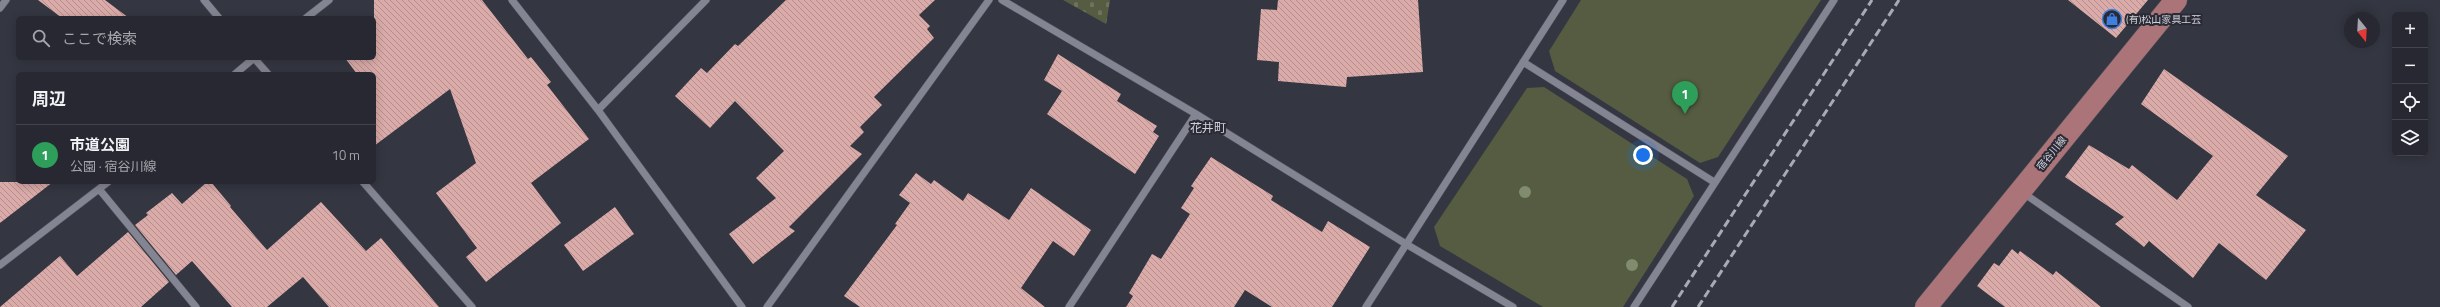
<!DOCTYPE html>
<html lang="ja">
<head>
<meta charset="utf-8">
<style>
	:root { --surface:#272831; --page:#33343d; --text:#f1f3f6; --muted:#a4a6ab; --line:#43444d; --accent:#ea580c }
	body { margin:0; font-family:"Titillium Web","Noto Sans JP",sans-serif; background:var(--page); color:var(--text) }
	.controls { position:absolute; right:12px; top:12px; display:grid; overflow:hidden; border-radius:6px; box-shadow:0 2px 10px #0003 }
	.controls button { width:36px; height:36px; display:grid; place-items:center; padding:0; border:0; border-bottom:1px solid var(--line); background:var(--surface); color:var(--text); font:20px sans-serif }
	.compass { position:absolute; left:2344px; top:12px; width:36px; height:36px; border-radius:50%; background:var(--surface); box-shadow:0 2px 10px #0003; rotate:162deg }
	.you { position:absolute; left:1643px; top:155px; width:14px; height:14px; margin:-10px; border:3px solid #fff; border-radius:50%; background:#1a73e8; box-shadow:0 0 0 6px #1a73e833 }
	.badge { display:grid; place-items:center; width:26px; height:26px; border-radius:50%; background:var(--accent); color:#fff; font-size:13px; font-weight:700 }
	.pin { position:absolute; translate:-50% -33px; filter:drop-shadow(0 1px 2px #0008) }
	.pin::after { content:''; position:absolute; top:21px; width:14px; height:12px; background:inherit; clip-path:polygon(0 0,100% 0,50% 100%) }
	.list { margin:0; padding:0; list-style:none }
	h2 { display:flex; justify-content:space-between; align-items:center; height:52px; margin:0; padding:0 16px; font-size:17px }
	h2 small { font-size:13px; font-weight:400; color:var(--muted) }
	.list li { display:grid; grid-template-columns:26px 1fr auto; gap:12px; align-items:center; box-sizing:border-box; height:60px; padding:0 16px; border-top:1px solid var(--line) }
	.list b { display:block; font-size:15px; white-space:nowrap }
	.list p { margin:0; font-size:13px; white-space:nowrap; color:var(--muted) }
	.list em { font-size:13px; font-style:normal; color:var(--muted) }
	.icon { flex:none; width:22px; height:22px; fill:none; stroke:currentColor; stroke-width:2; stroke-linecap:round; stroke-linejoin:round }
	.map { position:relative; flex:none; width:2440px; height:307px; overflow:hidden }
	.search { position:absolute; background:var(--surface); box-shadow:0 2px 10px #0003; left:16px; top:16px; width:360px; height:44px; display:flex; align-items:center; gap:10px; box-sizing:border-box; padding:0 14px; border-radius:6px; color:var(--muted); font-size:15px }
	.panel { position:absolute; background:var(--surface); box-shadow:0 2px 10px #0003; left:16px; top:72px; width:360px; height:112px; border-radius:6px }
	.map>svg:first-child { display:block }
	.green { fill:#555c41 }
	.cemetery { fill:url(#cemetery-stones) }
	.building { fill:url(#building-back-hatch) }
	.lines { fill:none; stroke-linecap:round; stroke-linejoin:round }
	.minor-casing { stroke:#52535c; stroke-width:8 }
	.major-casing { stroke:#52535c; stroke-width:23 }
	.minor { stroke:#848592; stroke-width:7 }
	.major { stroke:#aa7478; stroke-width:22 }
	.rail { stroke:#a9aab2; stroke-width:3; stroke-dasharray:8 4; stroke-linecap:butt }
	.tree { fill:#818b6d }
	.labels { text-anchor:middle; stroke-width:4; stroke-linejoin:round; paint-order:stroke }
	.poi-label { font-size:10px; fill:#d1d2d9; stroke:#2a2b36; text-anchor:start }
	.street-label { font-size:10px; fill:#d1d2d9; stroke:#2a2b36 }
	.quarter-label { font-size:12px; fill:#d1d2d9; stroke:#2a2b36 }
</style>
</head>
<body>
<div class="map">
<svg width="2440" height="307" viewBox="0 0 2440 307">
	<defs>
		<pattern id="cemetery-stones" width="16" height="16" patternUnits="userSpaceOnUse"><rect width="16" height="16" fill="#555c41"/><path d="M2 7V4a2 2 0 0 1 4 0v3zM10 15v-3a2 2 0 0 1 4 0v3z" fill="#6c725c"/></pattern>
		<pattern id="building-back-hatch" width="6" height="6" patternUnits="userSpaceOnUse"><rect width="6" height="6" fill="#daaba8"/><path d="M-1 5l2 2M0 0l6 6M5-1l2 2" fill="none" stroke="#b3908e"/></pattern>
	</defs>
	<rect width="100%" height="100%" fill="#343641"/>
	<path class="green" d="M1581,0H1821L1718,157L1700,163L1555,71L1549,51Z
		M1544,87L1687,179L1694,196L1623,307H1543L1440,246L1434,227L1527,88Z"/>
	<path class="cemetery" d="M1063,0H1110L1106,25V24Z"/>
	<path class="building" d="M38,0H105L129,18H62Z
		M374,0H482L528,59L531,57L551,82L547,85L589,139L531,183L561,223L486,282L466,257L477,248L436,193L476,163L450,89L374,146V74H357L345,58H374Z
		M786,0H935L919,15L930,26L927,29L934,38L874,97L882,105L860,127L864,132L850,146L862,154L789,227L795,231L753,264L729,234L776,198L756,178L784,151L735,101L710,128L675,96L701,68L707,73L735,44L738,46Z
		M1278,0H1418L1423,72L1347,77L1346,87L1278,81L1279,62L1257,60L1261,9L1277,10Z
		M2068,0H2148L2116,38Z
		M1058,54L1121,94L1117,101L1157,126L1153,132L1159,136L1135,174L1047,114L1062,91L1044,80Z
		M2164,69L2288,156L2256,195L2306,230L2266,280L2219,243L2193,278L2149,241L2144,247L2115,224L2124,217L2065,177L2089,145L2129,169L2132,165L2177,200L2213,156L2141,104Z
		M1211,157L1273,196L1271,200L1322,232L1328,221L1370,247L1332,307H1272L1245,290L1234,307H1126L1133,296L1129,293L1152,254L1161,259L1190,214L1181,208L1194,188L1191,186Z
		M916,173L931,184L934,180L963,201L968,193L1009,220L1031,188L1091,230L1074,256L1053,241L1021,288L1045,307H860L844,296L897,225L895,224L910,203L899,195Z
		M0,182H53L0,223Z
		M207,182H211L231,206L230,207L267,250L321,202L366,251L381,238L439,307H329L303,277L267,307H232L192,261L176,275L135,225L148,215L146,213L172,193L182,204Z
		M615,207L634,234L583,271L564,245Z
		M128,232L169,282L141,307H0L60,256L77,276Z
		M2012,249L2018,254L2020,251L2053,275L2056,271L2101,307H2005L1977,286L1994,263L1999,266Z"/>
	<g class="lines">
		<defs>
			<path id="minor" d="M204,0L219,18
				M512,0L598,110L742,307
				M1002,0L1196,114L1406,244L1513,307
				M0,8L6,0
				M306,18L329,0
				M254,58L268,74
				M1523,62L1714,182
				M235,74L254,58
				M598,110L706,0
				M363,182L472,307
				M99,189L196,307
				M2022,192L2188,307
				M0,265L108,182
				M767,307L989,0
				M1069,307L1196,114
				M1366,307L1563,0
				M1634,307L1834,0"/>
			<path id="major" d="M1926,307L2176,0"/>
		</defs>
		<use href="#minor" class="minor-casing"/>
		<use href="#major" class="major-casing"/>
		<use href="#minor" class="minor"/>
		<use href="#major" class="major"/>
		<path class="rail" d="M1672,307L1872,0
			M1698,307L1899,0"/>
	</g>
	<g class="tree">
		<circle cx="1525" cy="192" r="6"/>
		<circle cx="1632" cy="265" r="6"/>
	</g>
	<defs>
		<symbol id="shop-ring" viewBox="-11 -11 22 22"><circle r="9.5" fill="#2a2b36" stroke="#3f7fe0" stroke-width="1.5"/><path d="M-5-2.5h2.3a2.7 3.5 0 0 1 5.4 0H5L5.5 6h-11ZM-1.5-2.5h3a1.5 2.3 0 0 0-3 0Z" fill="#3f7fe0"/></symbol>
	</defs>
	<g fill-rule="evenodd">
		<use href="#shop-ring" x="2101" y="8" width="22" height="22"/>
	</g>
	<g class="labels">
		<g class="poi-label">
			<text x="2126" y="23">(有)松山家具工芸</text>
		</g>
		<g class="street-label">
			<text transform="translate(2051 153) rotate(-51)" y="4">宿谷川線</text>
		</g>
		<g class="quarter-label">
			<text x="1208" y="132">花井町</text>
		</g>
	</g>
</svg>
<div class="controls">
<button>+</button>
<button>−</button>
<button><svg class="icon" aria-label="locate" viewBox="0 0 24 24"><circle cx="12" cy="12" r="6"/><path d="M12 2v4M12 18v4M2 12h4M18 12h4"/></svg></button>
<button><svg class="icon" aria-label="layers" viewBox="0 0 24 24"><path d="M12 4l9 5-9 5-9-5zM3 14l9 5 9-5"/></svg></button>
</div>
<svg class="compass" viewBox="-18 -18 36 36"><path d="M0-13l5 13h-10z" fill="#e53935"/><path d="M0 13l5-13h-10z" fill="#a4a6ab"/></svg>
<div class="you"></div>
<div class="pin badge" style="left:1685px;top:114px;background:#2e9e5b">1</div>
<div class="search"><svg class="icon" aria-label="search" viewBox="0 0 24 24"><circle cx="10" cy="10" r="6"/><path d="M15 15l6 6"/></svg>ここで検索</div>
<section class="panel">
<h2>周辺<small></small></h2>
<ul class="list">
<li><span class="badge" style="background:#2e9e5b">1</span><div><b>市道公園</b><p>公園 · 宿谷川線</p></div><em>10 m</em></li>
</ul>
</section>
</div>
</body>
</html>
